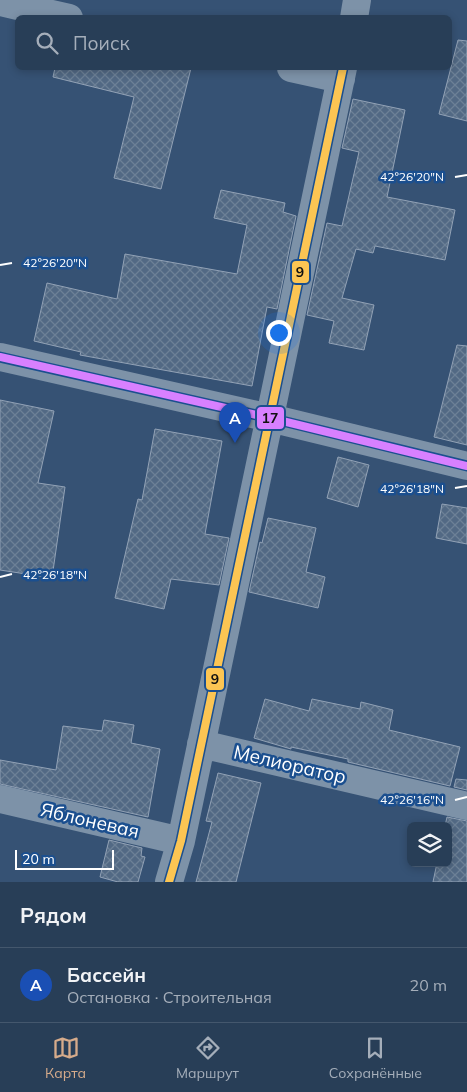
<!DOCTYPE html>
<html lang="ru">
<head>
<meta charset="utf-8">
<style>
	:root { --surface:#283e57; --page:#344961; --text:#f1f3f6; --muted:#a5aeba; --line:#44576d; --accent:#d6ab8b }
	body { margin:0; font-family:Mulish,sans-serif; background:var(--page); color:var(--text) }
	.controls { position:absolute; right:15px; bottom:15px; display:grid; overflow:hidden; border-radius:8px; box-shadow:0 2px 8px #0003 }
	.controls button { width:45px; height:45px; display:grid; place-items:center; padding:0; border:0; border-bottom:1px solid var(--line); background:var(--surface); color:var(--text); font:25px sans-serif }
	.scale { position:absolute; left:15px; bottom:12px; width:99px; box-sizing:border-box; padding-left:5px; border:2px solid #fff; border-top:0; font-size:14px; line-height:18px; white-space:nowrap; color:#fff; -webkit-text-stroke:4px #1b4f8f; paint-order:stroke }
	.you { position:absolute; left:278px; top:332px; width:18px; height:18px; margin:-12px; border:4px solid #fff; border-radius:50%; background:#1a73e8; box-shadow:0 0 0 8px #1a73e833 }
	.badge { display:grid; place-items:center; width:32px; height:32px; border-radius:50%; background:var(--accent); color:#fff; font-size:16px; font-weight:700 }
	.pin { position:absolute; translate:-50% -41px; filter:drop-shadow(0 1px 2px #0008) }
	.pin::after { content:''; position:absolute; top:26px; width:18px; height:15px; background:inherit; clip-path:polygon(0 0,100% 0,50% 100%) }
	.list { margin:0; padding:0; list-style:none }
	h2 { display:flex; justify-content:space-between; align-items:center; height:65px; margin:0; padding:0 20px; font-size:21px }
	h2 small { font-size:16px; font-weight:400; color:var(--muted) }
	.list li { display:grid; grid-template-columns:32px 1fr auto; gap:15px; align-items:center; box-sizing:border-box; height:75px; padding:0 20px; border-top:1px solid var(--line) }
	.list b { display:block; font-size:19px; white-space:nowrap }
	.list p { margin:0; font-size:16px; white-space:nowrap; color:var(--muted) }
	.list em { font-size:16px; font-style:normal; color:var(--muted) }
	.icon { flex:none; width:28px; height:28px; fill:none; stroke:currentColor; stroke-width:2; stroke-linecap:round; stroke-linejoin:round }
	.map { position:relative; flex:none; width:467px; height:882px; overflow:hidden }
	.search { position:absolute; background:var(--surface); box-shadow:0 2px 8px #0003; left:15px; right:15px; top:15px; height:55px; display:flex; align-items:center; gap:12px; box-sizing:border-box; padding:0 18px; border-radius:8px; color:var(--muted); font-size:19px }
	.sheet { height:140px; background:var(--surface) }
	nav { display:flex; justify-content:space-around; align-items:center; box-sizing:border-box; height:70px; border-top:1px solid var(--line); background:var(--surface); font-size:14px; color:var(--muted) }
	nav a { display:grid; justify-items:center; gap:2px }
	nav .on { color:var(--accent) }
	.map>svg:first-child { display:block }
	.building { fill:url(#building-cross-hatch); stroke:#92a2b6 }
	.lines { fill:none; stroke-linecap:round; stroke-linejoin:round }
	.street { stroke:#7d92a8; stroke-width:28 }
	.bus-1-casing { stroke:#1b4f8f; stroke-width:11 }
	.bus-2-casing { stroke:#1b4f8f; stroke-width:11 }
	.bus-1 { stroke:#d880ff; stroke-width:8 }
	.bus-2 { stroke:#fcc553; stroke-width:8 }
	.ticks { fill:none; stroke:#fff; stroke-width:2 }
	.labels { text-anchor:middle; stroke-width:5; stroke-linejoin:round; paint-order:stroke }
	.street-label { font-size:19px; fill:#fff; stroke:#1b4f8f }
	.ticks-label { font-size:12px; text-anchor:middle; fill:#fff; stroke:#1b4f8f; stroke-width:5; stroke-linejoin:round; paint-order:stroke }
	.line-badge { stroke:#1b4f8f; stroke-width:2 }
	.pale-badge-label { font-size:14px; text-anchor:middle; font-weight:bold; fill:#111 }
</style>
</head>
<body>
<div class="map">
<svg width="467" height="882" viewBox="0 0 467 882">
	<defs>
		<pattern id="building-cross-hatch" width="8" height="8" patternUnits="userSpaceOnUse" patternTransform="scale(1.25)"><rect width="8" height="8" fill="#526984"/><path d="M0 0l8 8M0 8l8-8" fill="none" stroke="#6c8096"/></pattern>
	</defs>
	<rect width="100%" height="100%" fill="#365274"/>
	<path class="building" d="M458,40L467,41V121L439,114Z
		M55,68H191L161,189L114,178L134,97L53,77Z
		M353,99L405,110L387,197L455,210L445,260L375,246L373,253L356,249L342,298L374,305L364,350L329,343L334,321L307,315L327,223L342,226L359,152L342,148Z
		M221,190L285,203L283,212L296,216L277,309L267,307L252,386L80,355L81,352L34,341L47,283L117,299L125,254L237,274L247,225L214,218Z
		M457,345L467,346V445L434,437Z
		M0,400L54,411L38,483L65,487L52,578L0,570Z
		M155,429L222,441L205,534L229,538L219,585L171,579L164,609L115,598L138,499L142,500Z
		M338,457L369,465L358,507L327,498Z
		M442,504L467,508V544L436,538Z
		M268,518L316,528L306,572L325,577L318,608L249,592L260,542L262,543Z
		M265,699L309,711L312,699L360,709L361,702L393,710L389,730L460,747L450,786L348,762V759L291,747V749L254,738Z
		M104,720L134,725L131,743L160,749L148,817L0,784V760L56,770L63,726L102,731Z
		M218,773L261,783L236,882H196L212,822L206,821Z
		M456,779L467,780V790L454,787Z
		M447,817L467,821V882H433L437,863H448V826H445Z
		M109,840L142,848L141,856L145,857L138,882H118L100,877Z"/>
	<g class="lines">
		<path class="street" d="M0,2L69,18
			M354,18L357,0
			M291,68L341,79
			M0,357L270,418L467,466
			M201,744L467,806
			M0,799L181,841
			M169,882L181,841L343,68"/>
		<defs>
			<path id="bus-1" d="M0,357L270,418L467,466"/>
			<path id="bus-2" d="M169,882L181,841L343,68"/>
		</defs>
		<use href="#bus-1" class="bus-1-casing"/>
		<use href="#bus-2" class="bus-2-casing"/>
		<use href="#bus-1" class="bus-1"/>
		<use href="#bus-2" class="bus-2"/>
	</g>
	<path class="ticks" d="M455,177L467,175M0,265L12,263M455,488L467,486M0,577L12,574M455,800L467,797"/>
	<g class="labels">
		<g class="street-label">
			<text transform="translate(290 764) rotate(13)" y="7">Мелиоратор</text>
			<text transform="translate(90 820) rotate(13)" y="7">Яблоневая</text>
		</g>
	</g>
	<g class="ticks-label">
		<text x="412" y="181">42°26'20"N</text>
		<text x="55" y="267">42°26'20"N</text>
		<text x="412" y="493">42°26'18"N</text>
		<text x="55" y="579">42°26'18"N</text>
		<text x="412" y="804">42°26'16"N</text>
	</g>
	<g class="line-badge">
		<rect x="291" y="260" width="19" height="24" rx="5" fill="#fcc553"/>
		<rect x="256" y="406" width="29" height="24" rx="5" fill="#d880ff"/>
		<rect x="205" y="667" width="20" height="24" rx="5" fill="#fcc553"/>
	</g>
	<g class="pale-badge-label">
		<text x="300" y="277">9</text>
		<text x="270" y="423">17</text>
		<text x="215" y="684">9</text>
	</g>
</svg>
<div class="controls">
<button><svg class="icon" aria-label="layers" viewBox="0 0 24 24"><path d="M12 4l9 5-9 5-9-5zM3 14l9 5 9-5"/></svg></button>
</div>
<div class="scale">20 m</div>
<div class="you"></div>
<div class="pin badge" style="left:235px;top:443px;background:#1a4fb4">A</div>
<div class="search"><svg class="icon" aria-label="search" viewBox="0 0 24 24"><circle cx="10" cy="10" r="6"/><path d="M15 15l6 6"/></svg>Поиск</div>
</div>
<section class="sheet">
<h2>Рядом<small></small></h2>
<ul class="list">
<li><span class="badge" style="background:#1a4fb4">A</span><div><b>Бассейн</b><p>Остановка · Строительная</p></div><em>20 m</em></li>
</ul>
</section>
<nav>
<a class="on"><svg class="icon" aria-label="map" viewBox="0 0 24 24"><path d="M3 6l6-2 6 2 6-2v14l-6 2-6-2-6 2zM9 4v14M15 6v14"/></svg>Карта</a>
<a><svg class="icon" aria-label="directions" viewBox="0 0 24 24"><path d="M12 3l9 9-9 9-9-9zM9 14v-3h6M13 9l2 2-2 2"/></svg>Маршрут</a>
<a><svg class="icon" aria-label="saved" viewBox="0 0 24 24"><path d="M7 4h10v16l-5-4-5 4z"/></svg>Сохранённые</a>
</nav>
</body>
</html>
